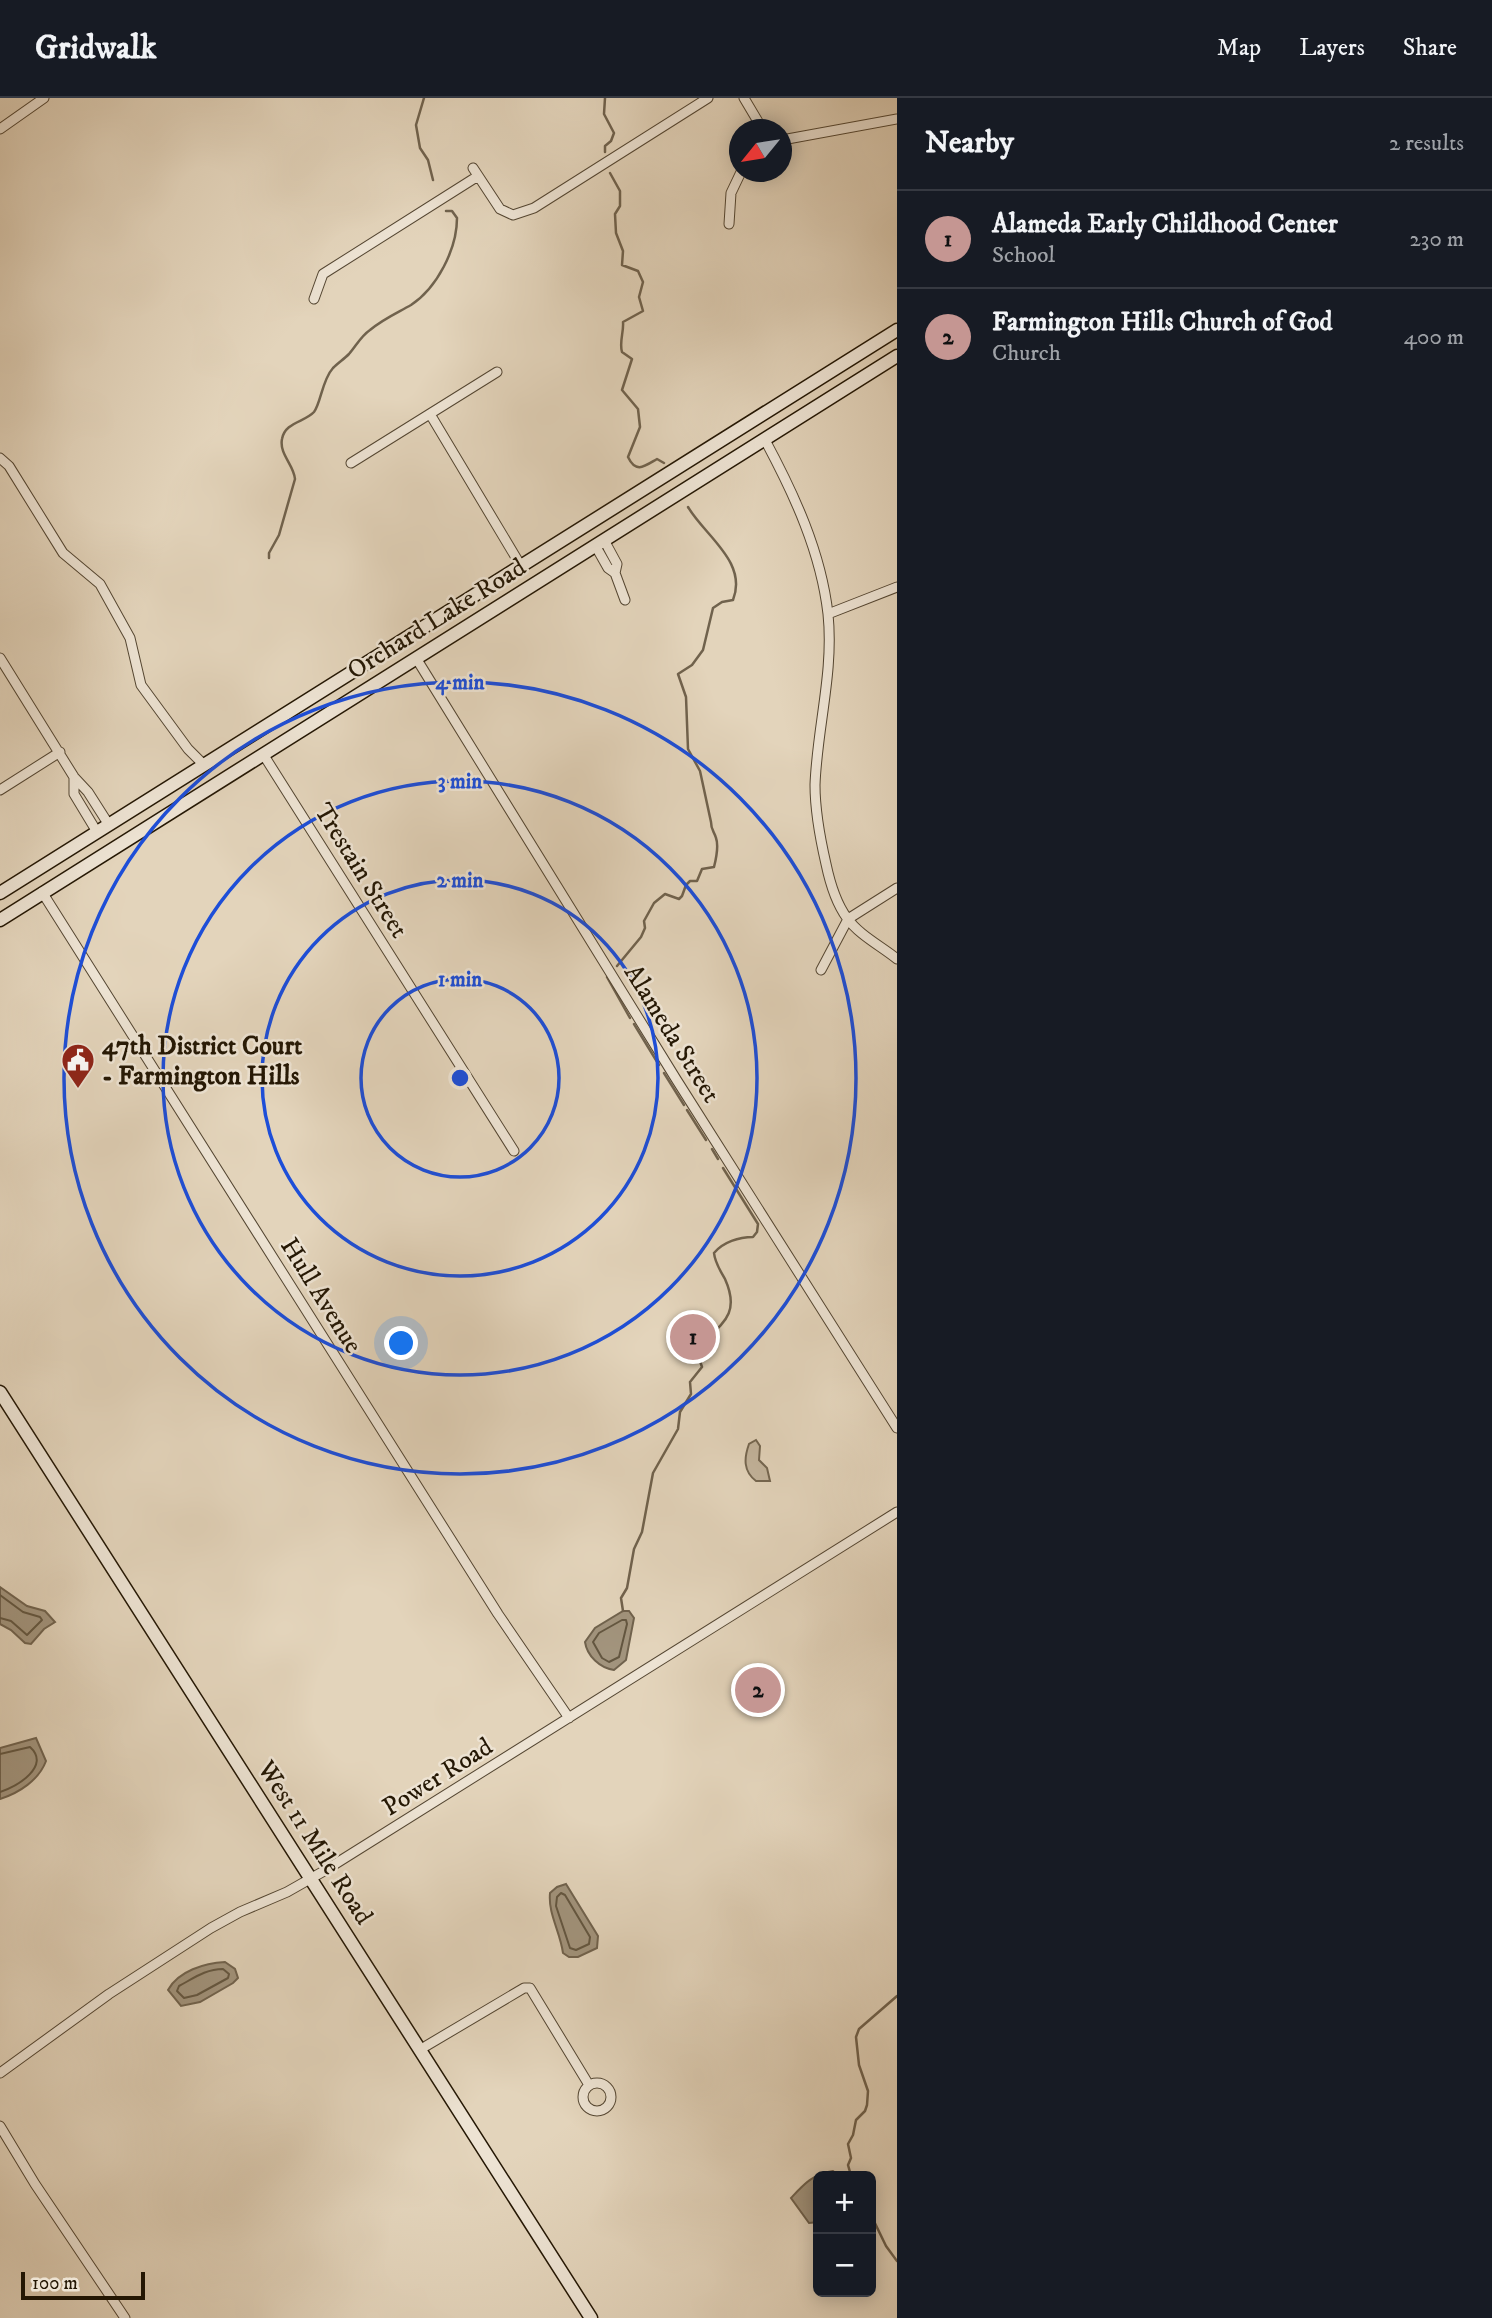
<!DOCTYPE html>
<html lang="en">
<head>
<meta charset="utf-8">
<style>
	:root { --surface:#171b24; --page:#242831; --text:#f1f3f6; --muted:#9ea1a6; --line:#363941; --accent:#c59692 }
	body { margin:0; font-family:"IM FELL DW Pica",serif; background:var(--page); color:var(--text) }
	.controls { position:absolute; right:21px; bottom:21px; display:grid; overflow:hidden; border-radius:10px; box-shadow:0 4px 18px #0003 }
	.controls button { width:63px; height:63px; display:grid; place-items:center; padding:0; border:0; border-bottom:2px solid var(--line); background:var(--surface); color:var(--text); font:35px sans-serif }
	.compass { position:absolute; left:729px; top:21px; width:63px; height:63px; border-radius:50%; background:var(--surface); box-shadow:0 4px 18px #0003; rotate:240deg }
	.scale { position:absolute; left:21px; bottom:18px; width:124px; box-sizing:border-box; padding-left:7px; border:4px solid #241704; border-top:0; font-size:19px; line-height:24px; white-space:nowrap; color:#241704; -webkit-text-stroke:5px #ede3d3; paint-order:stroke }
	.you { position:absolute; left:402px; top:1246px; width:24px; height:24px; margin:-18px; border:5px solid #fff; border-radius:50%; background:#1a73e8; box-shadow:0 0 0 10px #1a73e833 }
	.badge { display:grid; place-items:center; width:46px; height:46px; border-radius:50%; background:var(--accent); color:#111; font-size:23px; font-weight:700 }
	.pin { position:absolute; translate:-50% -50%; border:4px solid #fff; box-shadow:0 2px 7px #0006 }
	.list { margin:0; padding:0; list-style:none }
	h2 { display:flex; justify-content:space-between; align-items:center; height:91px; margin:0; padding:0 28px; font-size:30px }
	h2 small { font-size:23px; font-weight:400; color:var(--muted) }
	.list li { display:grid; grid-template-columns:46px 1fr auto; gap:21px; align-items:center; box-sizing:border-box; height:98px; padding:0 28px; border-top:2px solid var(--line) }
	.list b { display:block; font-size:26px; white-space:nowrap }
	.list p { margin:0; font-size:23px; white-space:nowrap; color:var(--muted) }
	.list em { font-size:23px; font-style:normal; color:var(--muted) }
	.map { position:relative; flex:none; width:897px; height:2220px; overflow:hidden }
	header { display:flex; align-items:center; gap:42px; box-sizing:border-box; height:98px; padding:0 35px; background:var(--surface); border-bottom:2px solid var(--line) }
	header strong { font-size:33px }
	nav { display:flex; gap:38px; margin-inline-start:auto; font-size:24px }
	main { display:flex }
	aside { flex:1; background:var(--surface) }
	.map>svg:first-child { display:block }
	.green { fill:#c3b49c; stroke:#746650; stroke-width:2 }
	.water { fill:#a2947d; stroke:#70624d; stroke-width:2 }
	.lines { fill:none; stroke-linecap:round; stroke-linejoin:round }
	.shore { stroke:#635640; stroke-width:2 }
	.stream { stroke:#70624d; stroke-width:2.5 }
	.street-casing { stroke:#544632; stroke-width:11 }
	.secondary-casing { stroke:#241704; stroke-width:15 }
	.street { stroke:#ede3d3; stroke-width:9 }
	.secondary { stroke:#ede3d3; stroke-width:12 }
	.ring { fill:none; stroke:#1d4ed8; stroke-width:3.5 }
	.labels { text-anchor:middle; stroke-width:5; stroke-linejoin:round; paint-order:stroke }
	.street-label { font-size:26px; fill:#241704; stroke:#ede3d3 }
	.poi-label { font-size:26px; font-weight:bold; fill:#241704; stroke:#ede3d3; text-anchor:start }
	.centre { fill:#1d4ed8; stroke:#ede3d3; stroke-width:3.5 }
	.ring-label { font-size:21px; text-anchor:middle; font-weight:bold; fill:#1d4ed8; stroke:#ede3d3; stroke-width:5; stroke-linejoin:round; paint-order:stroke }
</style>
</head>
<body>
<header>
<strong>Gridwalk</strong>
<nav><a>Map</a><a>Layers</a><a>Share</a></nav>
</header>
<main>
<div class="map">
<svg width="897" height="2220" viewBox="0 0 897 2220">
	<rect width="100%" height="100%" fill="#e3d4bb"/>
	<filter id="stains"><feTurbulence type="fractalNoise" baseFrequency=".00286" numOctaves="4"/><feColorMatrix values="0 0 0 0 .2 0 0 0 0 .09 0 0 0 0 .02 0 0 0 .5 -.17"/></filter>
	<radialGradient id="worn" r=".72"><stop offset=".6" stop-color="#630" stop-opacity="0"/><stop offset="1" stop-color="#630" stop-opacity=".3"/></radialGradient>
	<path class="green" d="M756,1342L760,1348L759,1362L767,1370L770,1383H756C743,1373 744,1360 749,1346Z"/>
	<path class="water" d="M0,1489L27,1508L45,1513L55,1524L44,1531L31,1546L25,1545L11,1532L0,1526Z
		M623,1513H629L634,1520L626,1562L614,1572C600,1570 587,1558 585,1544L595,1530Z
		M36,1640L46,1663C39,1682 19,1695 0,1701V1650Z
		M566,1786L598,1838L597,1850L578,1859H569L563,1855C560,1833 548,1816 550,1795L557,1789Z
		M225,1864L235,1871L238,1880L233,1885L200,1904L181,1908L168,1892C178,1873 205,1865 225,1864Z
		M833,2073L839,2078H818V2124L809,2125L791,2100C804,2086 813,2076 833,2073Z"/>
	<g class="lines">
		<path class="shore" d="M0,1497L23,1514L40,1519L42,1522L27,1537L11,1523L0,1520
			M622,1522H626L627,1526L619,1559L609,1564L602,1560L593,1544L599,1535Z
			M0,1656L30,1649C51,1668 18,1688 0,1694
			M561,1795L565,1797L590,1839L589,1846L576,1852L570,1850L556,1808L557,1799Z
			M223,1871L229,1876L228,1880L197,1897L184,1900L177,1893L179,1888C194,1880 206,1871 223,1871Z"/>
		<path class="stream" d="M424,0L416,27L420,50L428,62L433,82
			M605,54V48L611,43L614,35L604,16L605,0
			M610,75L620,93V108L615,116L616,135L623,153L622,167L638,173L643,184L639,199L643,213L623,224C624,234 619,244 622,254L632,261L622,292L638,311L640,329L628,359C636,376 645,368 657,361L664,365
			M269,460V455L279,437L295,381C294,367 279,356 282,341C285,324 305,324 314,314C321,305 322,282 333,270C338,265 344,261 349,256C356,248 361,238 370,232C383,221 397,215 411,207C437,190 457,151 457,120L452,113H446
			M617,868L641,839L645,830L644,823L654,805L665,796L679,801L682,798L686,787L690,783H697L702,771L714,769C716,761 719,748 716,740C714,733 711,732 711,724L700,673L688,651L686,599L678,576L692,567L703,552L713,510L722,504L733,502C748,464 705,438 688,409
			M607,879L630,920
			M634,926L659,967
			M664,975L684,1007
			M687,1012L706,1042
			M712,1051L718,1061
			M623,1513L621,1500L627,1490L634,1451L642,1434L653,1375L678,1331L680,1314L691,1296L690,1284L702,1269L696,1251C719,1227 742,1219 725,1181C720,1172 715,1165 714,1155C723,1144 739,1139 753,1139L757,1134L758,1126L723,1070
			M847,2078L850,2074L848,2067L851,2060L848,2046L853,2037L856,2022L865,2013L867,2007L868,1993L859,1967L856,1939L859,1931L897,1898
			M871,2117L886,2148L897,2163"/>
		<defs>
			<path id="street" d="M744,0L763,32
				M0,31L44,0
				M782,42L897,21
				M473,70L500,111L513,117L534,110L708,0
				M729,126L731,95L741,74
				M314,201L323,176L478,78
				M430,316L521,468
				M765,342C794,396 821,454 828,516C834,574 817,630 815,687C815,714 820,740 826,766C830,785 836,805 847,820C859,837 881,848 897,861
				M0,360L9,368L63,455L100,486L130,540L141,587L188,651L204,667
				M351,365L497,274
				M604,442L617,466L615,475L625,502
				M595,447L608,470L615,475
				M828,516L897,489
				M0,560L74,679L88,694L109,727
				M416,560L676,981L897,1330
				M263,656L514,1053
				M74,679V696L97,734
				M0,692L60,654
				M42,794L498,1516L569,1620
				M821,872L848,821L897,790
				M421,1951L524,1890H530L589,1987
				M0,1975L109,1896L211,1830L240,1814L287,1794L324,1773L897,1414
				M583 1999a14 14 0 1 1 28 0a14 14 0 1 1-28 0Z
				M0,2028L35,2086L125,2220"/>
			<path id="secondary" d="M0,795L897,232
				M0,822L897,258
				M0,1294L591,2220"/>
		</defs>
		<use href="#street" class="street-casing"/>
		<use href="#secondary" class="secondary-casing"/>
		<use href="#street" class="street"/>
		<use href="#secondary" class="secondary"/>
	</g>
	<g class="ring">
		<circle cx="460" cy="980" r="99"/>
		<circle cx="460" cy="980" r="198"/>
		<circle cx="460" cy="980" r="297"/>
		<circle cx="460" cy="980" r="396"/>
	</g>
	<defs>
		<symbol id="civic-pin" viewBox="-11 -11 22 30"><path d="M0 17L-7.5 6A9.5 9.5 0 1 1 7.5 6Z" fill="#8f2418" stroke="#ede3d3"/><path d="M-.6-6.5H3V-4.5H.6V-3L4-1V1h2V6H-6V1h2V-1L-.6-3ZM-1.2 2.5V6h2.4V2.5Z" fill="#fff"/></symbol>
	</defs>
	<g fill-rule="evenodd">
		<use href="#civic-pin" x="59" y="943" width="38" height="52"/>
	</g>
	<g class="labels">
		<g class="street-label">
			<text transform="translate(436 520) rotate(-32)" y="9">Orchard Lake Road</text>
			<text transform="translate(362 772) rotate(58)" y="9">Trestain Street</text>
			<text transform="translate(673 935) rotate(58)" y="9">Alameda Street</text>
			<text transform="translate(322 1197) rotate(58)" y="9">Hull Avenue</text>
			<text transform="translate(437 1678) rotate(-32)" y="9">Power Road</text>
			<text transform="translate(316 1744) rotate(57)" y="9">West 11 Mile Road</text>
		</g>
		<g class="poi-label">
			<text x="102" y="956">47th District Court<tspan x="102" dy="30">- Farmington Hills</tspan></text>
		</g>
	</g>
	<circle cx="460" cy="980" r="10" class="centre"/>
	<g class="ring-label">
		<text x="460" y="591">4 min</text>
		<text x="460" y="690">3 min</text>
		<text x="460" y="789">2 min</text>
		<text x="460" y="888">1 min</text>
	</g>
	<rect width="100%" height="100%" filter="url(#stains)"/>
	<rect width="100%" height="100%" fill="url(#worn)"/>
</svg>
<div class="controls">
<button>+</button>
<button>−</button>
</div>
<svg class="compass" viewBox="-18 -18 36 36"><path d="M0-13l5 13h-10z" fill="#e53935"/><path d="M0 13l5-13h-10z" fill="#9ea1a6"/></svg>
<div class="scale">100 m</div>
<div class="you"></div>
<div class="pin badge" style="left:693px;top:1239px">1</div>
<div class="pin badge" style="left:758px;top:1592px">2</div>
</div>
<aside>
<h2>Nearby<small>2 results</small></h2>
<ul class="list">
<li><span class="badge">1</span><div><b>Alameda Early Childhood Center</b><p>School</p></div><em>230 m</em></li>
<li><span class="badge">2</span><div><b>Farmington Hills Church of God</b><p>Church</p></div><em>400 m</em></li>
</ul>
</aside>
</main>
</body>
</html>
